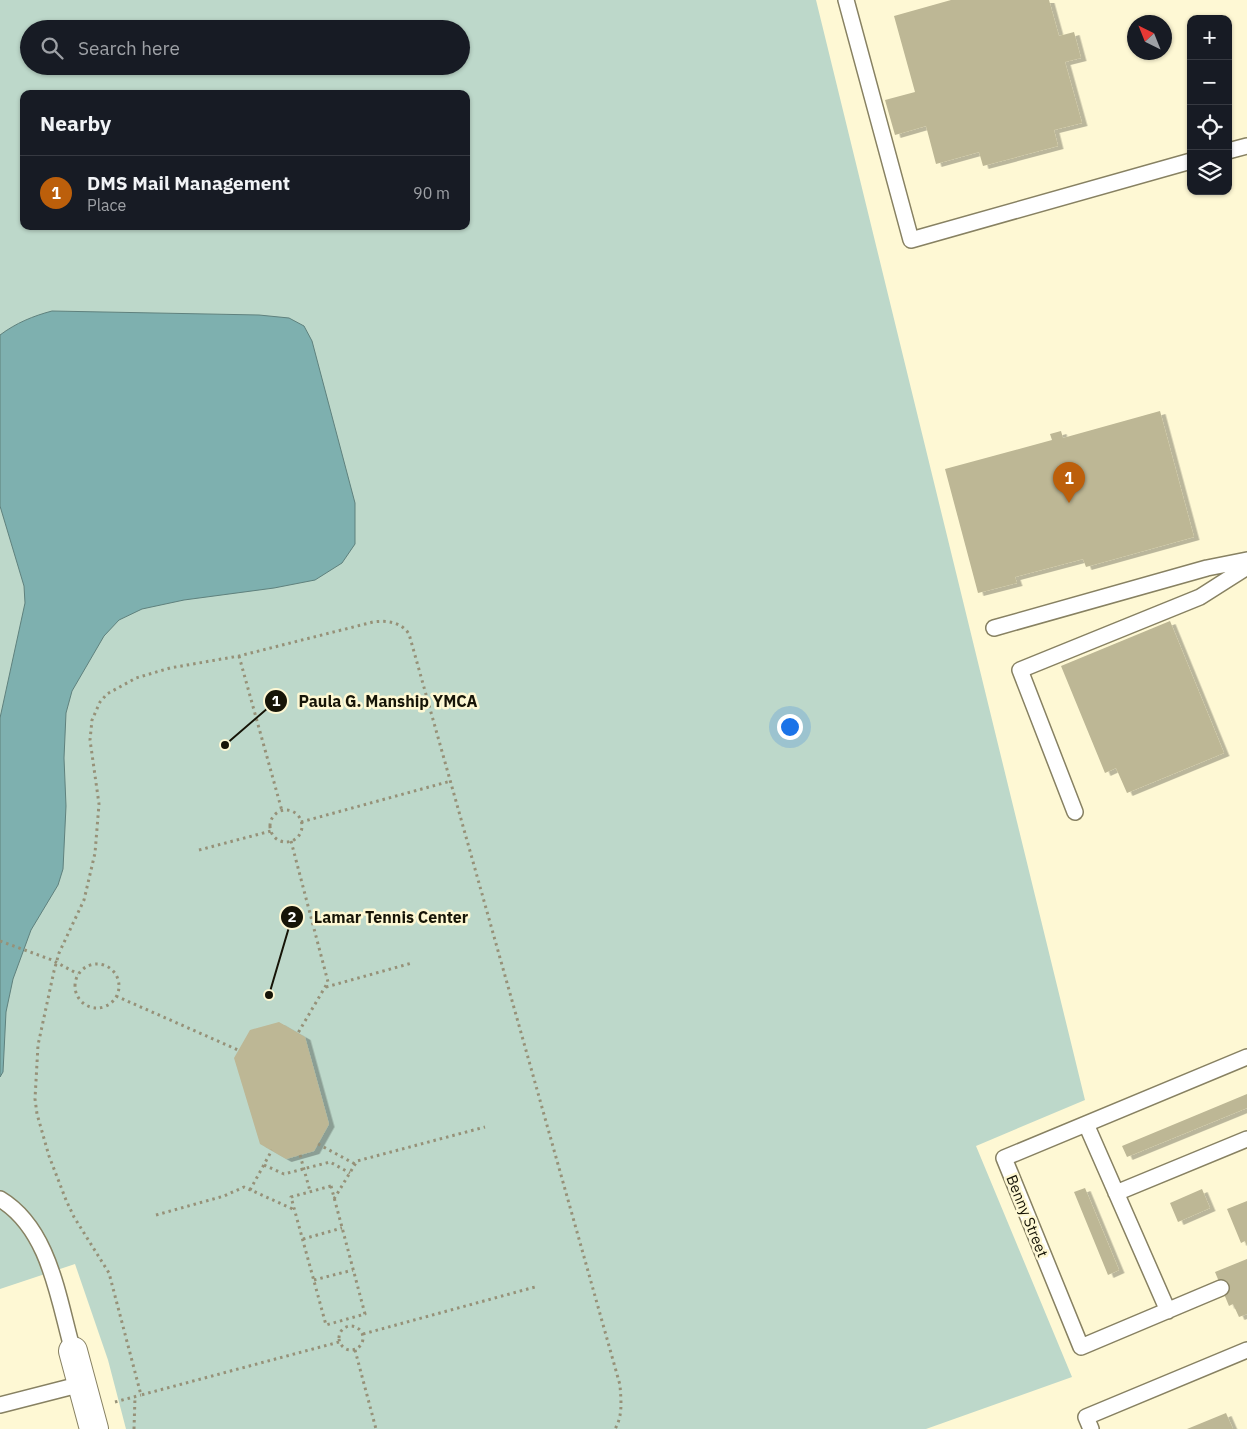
<!DOCTYPE html>
<html lang="en">
<head>
<meta charset="utf-8">
<style>
	:root { --surface:#171b24; --page:#242831; --text:#f1f3f6; --muted:#9ea1a6; --line:#363941; --accent:#bc5f0b }
	body { margin:0; font-family:"IBM Plex Sans",sans-serif; background:var(--page); color:var(--text) }
	.controls { position:absolute; right:15px; top:15px; display:grid; overflow:hidden; border-radius:10px; box-shadow:0 1px 4px #0004 }
	.controls button { width:45px; height:45px; display:grid; place-items:center; padding:0; border:0; border-bottom:1px solid var(--line); background:var(--surface); color:var(--text); font:25px sans-serif }
	.compass { position:absolute; left:1127px; top:15px; width:45px; height:45px; border-radius:50%; background:var(--surface); box-shadow:0 1px 4px #0004; rotate:317deg }
	.you { position:absolute; left:789px; top:726px; width:18px; height:18px; margin:-12px; border:4px solid #fff; border-radius:50%; background:#1a73e8; box-shadow:0 0 0 8px #1a73e833 }
	.badge { display:grid; place-items:center; width:32px; height:32px; border-radius:50%; background:var(--accent); color:#fff; font-size:16px; font-weight:700 }
	.pin { position:absolute; translate:-50% -41px; filter:drop-shadow(0 1px 2px #0008) }
	.pin::after { content:''; position:absolute; top:26px; width:18px; height:15px; background:inherit; clip-path:polygon(0 0,100% 0,50% 100%) }
	.list { margin:0; padding:0; list-style:none }
	h2 { display:flex; justify-content:space-between; align-items:center; height:65px; margin:0; padding:0 20px; font-size:21px }
	h2 small { font-size:16px; font-weight:400; color:var(--muted) }
	.list li { display:grid; grid-template-columns:32px 1fr auto; gap:15px; align-items:center; box-sizing:border-box; height:75px; padding:0 20px; border-top:1px solid var(--line) }
	.list b { display:block; font-size:19px; white-space:nowrap }
	.list p { margin:0; font-size:16px; white-space:nowrap; color:var(--muted) }
	.list em { font-size:16px; font-style:normal; color:var(--muted) }
	.icon { flex:none; width:28px; height:28px; fill:none; stroke:currentColor; stroke-width:2; stroke-linecap:round; stroke-linejoin:round }
	.map { position:relative; flex:none; width:1247px; height:1429px; overflow:hidden }
	.search { position:absolute; background:var(--surface); box-shadow:0 1px 4px #0004; left:20px; top:20px; width:450px; height:55px; display:flex; align-items:center; gap:12px; box-sizing:border-box; padding:0 18px; border-radius:28px; color:var(--muted); font-size:19px }
	.panel { position:absolute; background:var(--surface); box-shadow:0 1px 4px #0004; left:20px; top:90px; width:450px; height:140px; border-radius:10px }
	.map>svg:first-child { display:block }
	.green { fill:#bdd8ca; fill-rule:evenodd }
	.water { fill:#7eb0af; stroke:#5f817d }
	.building { fill:#bdb795; filter:url(#shadow) }
	.lines { fill:none; stroke-linecap:round; stroke-linejoin:round }
	.service-casing { stroke:#878162; stroke-width:18 }
	.minor-casing { stroke:#878162; stroke-width:30 }
	.path { stroke:#969178; stroke-width:3; stroke-dasharray:2.5 4; stroke-linecap:butt }
	.service { stroke:#fff; stroke-width:15 }
	.minor { stroke:#fff; stroke-width:28 }
	.labels { text-anchor:middle; stroke-width:5; stroke-linejoin:round; paint-order:stroke }
	.street-label { font-size:15px; fill:#161407; stroke:#fef8d4 }
	.leader { fill:none; stroke:#161407; stroke-width:2 }
	.callout-dot { fill:#161407; stroke:#fef8d4; stroke-width:2 }
	.mark-label { font-size:15px; text-anchor:middle; font-weight:bold; fill:#fff }
	.callout-label { font-size:16px; text-anchor:middle; font-weight:bold; fill:#161407; stroke:#fef8d4; stroke-width:5; stroke-linejoin:round; paint-order:stroke }
</style>
</head>
<body>
<div class="map">
<svg width="1247" height="1429" viewBox="0 0 1247 1429">
	<defs>
		<filter id="shadow"><feDropShadow dx="5.5" dy="3" stdDeviation="0" flood-color="#0004"/></filter>
	</defs>
	<rect width="100%" height="100%" fill="#fef8d4"/>
	<path class="green" d="M0,0H816L1085,1100L976,1146L1072,1377L926,1429H126L108,1360L75,1264L0,1289ZM29,29H461V66H29ZM24,94H466V226H24Z"/>
	<path class="water" d="M52,311L259,315L289,318L304,326L312,341L355,503V544L342,563L315,580L274,588L184,600L142,609L119,620L104,636L72,691L66,713L64,758L66,806L63,869L58,885L31,930L13,979L6,1012L3,1072L0,1077V718L25,603L24,586L0,506V335C16,323 33,316 52,311Z"/>
	<path class="building" d="M951,0H1049L1059,36L1074,32L1081,58L1065,62L1082,123L1054,130L1058,146L983,166L979,152L936,164L926,126L895,135L885,100L915,92L894,16Z
		M1160,411L1194,537L1086,567L1083,559L1015,577L1017,583L978,593L945,469L1052,440L1050,434L1061,431L1063,438Z
		M1170,621L1224,753L1127,793L1116,768L1105,773L1061,666Z
		M279,1022L305,1037L329,1124L314,1151L286,1159L260,1144L234,1058L250,1030Z
		M1247,1094V1108L1127,1157L1122,1146Z
		M1085,1188L1119,1270L1108,1275L1074,1192Z
		M1202,1189L1210,1208L1178,1222L1170,1203Z
		M1247,1201V1246L1245,1241L1241,1243L1227,1209Z
		M1247,1259V1314L1239,1317L1233,1304L1229,1306L1215,1272Z
		M1226,1413L1233,1429H1187Z"/>
	<g class="lines">
		<defs>
			<path id="service" d="M846,0L911,240L1191,161
				M1228,151L1247,146
				M994,628L1207,568L1247,560
				M1075,812L1020,670L1200,597L1247,567
				M1086,1124L1168,1311
				M1116,1193L1247,1139
				M0,1199C50,1229 58,1299 73,1351
				M1221,1288L1081,1347L1004,1158L1247,1057
				M0,1405L82,1384
				M1091,1429L1086,1417L1247,1350"/>
			<path id="minor" d="M73,1351L94,1429"/>
		</defs>
		<use href="#service" class="service-casing"/>
		<use href="#minor" class="minor-casing"/>
		<path class="path" d="M239,656L282,811
			M270 826a16 16 0 1 1 32 0a16 16 0 1 1-32 0Z
			M301,822L451,781
			M291,841L328,982L298,1033
			M199,850L271,831
			M0,941L52,960L78,974
			M75 986a22 22 0 1 1 44 0a22 22 0 1 1-44 0Z
			M326,987L412,963
			M116,996L238,1050
			M318,1144L355,1164
			M300,1155L310,1191
			M264,1165L284,1174L330,1162L350,1173
			M331,1186L365,1314L326,1325L291,1197Z
			M250,1190L272,1150
			M334,1199L357,1161L485,1127
			M156,1215L224,1196L244,1187L295,1210
			M303,1239L342,1228
			M314,1280L353,1270
			M339 1338a12 12 0 1 1 24 0a12 12 0 1 1-24 0Z
			M363,1334L535,1287
			M339,1342L141,1395L109,1273L74,1217L66,1200L49,1156L37,1114L35,1099L38,1045L54,971L59,953L84,900L95,853L99,804L90,740L92,720L100,702L107,694L136,678L170,668L239,656L373,622C387,620 401,622 409,634L620,1385C621,1401 623,1415 615,1429
			M355,1350L376,1429
			M115,1402L141,1395
			M134,1429L135,1397"/>
		<use href="#service" class="service"/>
		<use href="#minor" class="minor"/>
	</g>
	<g class="labels">
		<g class="street-label">
			<text transform="translate(1027 1216) rotate(68)" y="5">Benny Street</text>
		</g>
	</g>
	<path class="leader" d="M225 745L276 701M269 995L292 917"/>
	<g class="callout-dot">
		<circle cx="225" cy="745" r="5"/>
		<circle cx="269" cy="995" r="5"/>
		<circle cx="276" cy="701" r="12"/>
		<circle cx="292" cy="917" r="12"/>
	</g>
	<g class="mark-label">
		<text x="276" y="706">1</text>
		<text x="292" y="922">2</text>
	</g>
	<g class="callout-label">
		<text x="388" y="707">Paula G. Manship YMCA</text>
		<text x="391" y="923">Lamar Tennis Center</text>
	</g>
</svg>
<div class="controls">
<button>+</button>
<button>−</button>
<button><svg class="icon" aria-label="locate" viewBox="0 0 24 24"><circle cx="12" cy="12" r="6"/><path d="M12 2v4M12 18v4M2 12h4M18 12h4"/></svg></button>
<button><svg class="icon" aria-label="layers" viewBox="0 0 24 24"><path d="M12 4l9 5-9 5-9-5zM3 14l9 5 9-5"/></svg></button>
</div>
<svg class="compass" viewBox="-18 -18 36 36"><path d="M0-13l5 13h-10z" fill="#e53935"/><path d="M0 13l5-13h-10z" fill="#9ea1a6"/></svg>
<div class="you"></div>
<div class="pin badge" style="left:1069px;top:503px">1</div>
<div class="search"><svg class="icon" aria-label="search" viewBox="0 0 24 24"><circle cx="10" cy="10" r="6"/><path d="M15 15l6 6"/></svg>Search here</div>
<section class="panel">
<h2>Nearby<small></small></h2>
<ul class="list">
<li><span class="badge">1</span><div><b>DMS Mail Management</b><p>Place</p></div><em>90 m</em></li>
</ul>
</section>
</div>
</body>
</html>
